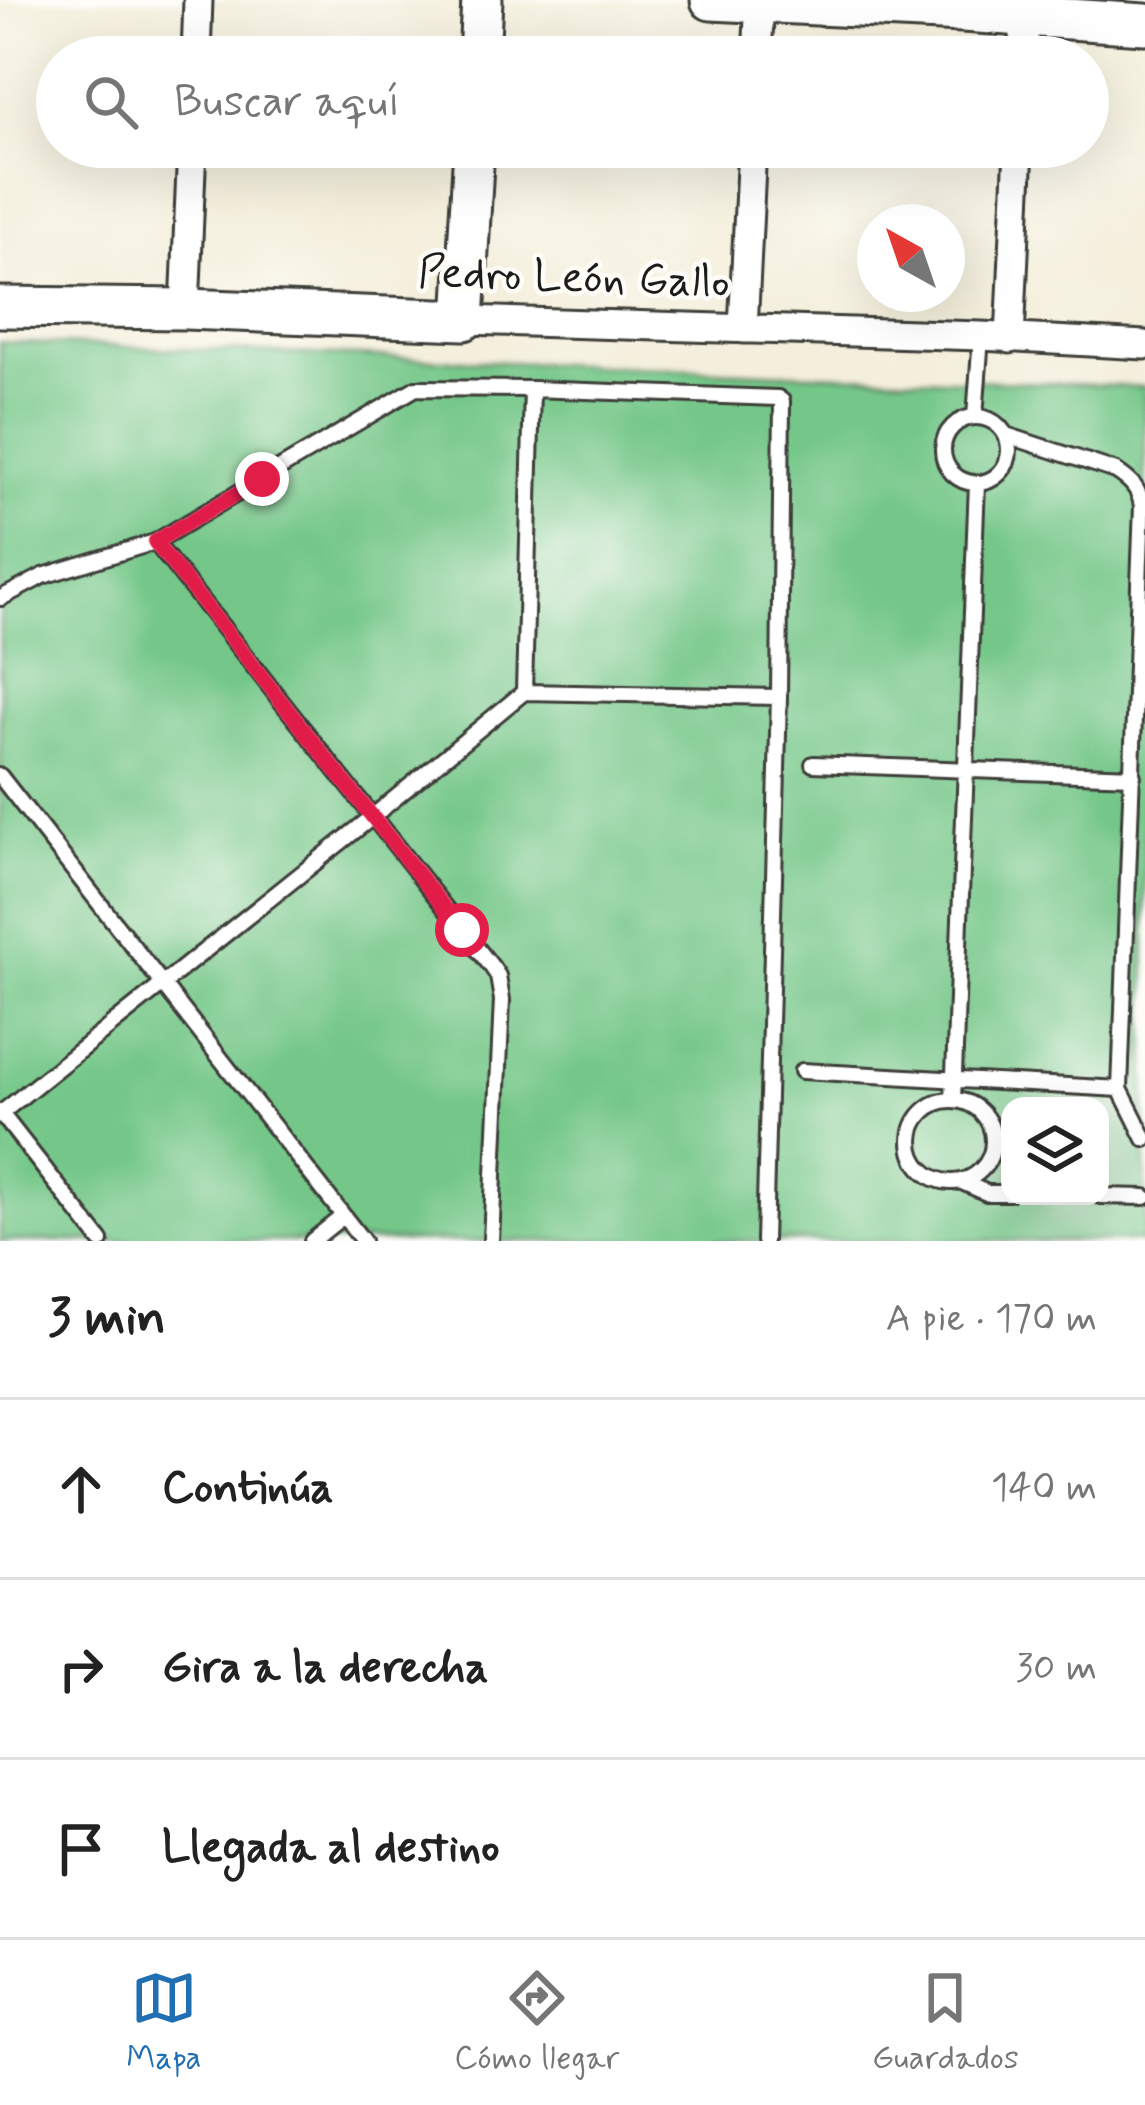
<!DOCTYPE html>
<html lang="es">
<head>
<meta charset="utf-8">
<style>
	:root { --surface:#fff; --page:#f2f2f2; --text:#222; --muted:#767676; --line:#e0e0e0; --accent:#1f6fb2 }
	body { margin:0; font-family:Mynerve,sans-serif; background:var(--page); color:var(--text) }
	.controls { position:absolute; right:36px; bottom:36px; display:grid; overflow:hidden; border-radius:24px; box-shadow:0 12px 48px #0002 }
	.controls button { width:108px; height:108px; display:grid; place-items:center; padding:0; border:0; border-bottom:3px solid var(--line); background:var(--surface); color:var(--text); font:60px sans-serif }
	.compass { position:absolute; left:857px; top:204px; width:108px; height:108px; border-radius:50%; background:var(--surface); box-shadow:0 12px 48px #0002; rotate:320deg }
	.stop { position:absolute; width:36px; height:36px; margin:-27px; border:9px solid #e11d48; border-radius:50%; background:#fff }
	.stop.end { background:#e11d48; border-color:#fff; box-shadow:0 3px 12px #0008 }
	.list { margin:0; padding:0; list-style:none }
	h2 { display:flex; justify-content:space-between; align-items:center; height:156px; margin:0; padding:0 48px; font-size:51px }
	h2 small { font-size:39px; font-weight:400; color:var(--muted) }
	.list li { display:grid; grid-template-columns:78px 1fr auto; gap:36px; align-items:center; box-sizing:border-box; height:180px; padding:0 48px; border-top:3px solid var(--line) }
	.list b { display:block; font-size:45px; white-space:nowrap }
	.list em { font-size:39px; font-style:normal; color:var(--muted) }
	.icon { flex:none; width:66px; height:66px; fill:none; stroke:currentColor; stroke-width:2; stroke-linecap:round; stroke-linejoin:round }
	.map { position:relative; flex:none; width:1145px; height:1241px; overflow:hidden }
	.search { position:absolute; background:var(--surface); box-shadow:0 12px 48px #0002; left:36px; right:36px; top:36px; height:132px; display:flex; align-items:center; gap:30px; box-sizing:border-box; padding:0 42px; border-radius:66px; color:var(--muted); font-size:45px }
	.sheet { height:696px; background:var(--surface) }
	nav { display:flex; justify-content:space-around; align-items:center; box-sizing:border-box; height:168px; border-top:3px solid var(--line); background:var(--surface); font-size:33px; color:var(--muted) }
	nav a { display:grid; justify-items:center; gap:6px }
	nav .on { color:var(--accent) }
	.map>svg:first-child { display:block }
	.green { fill:#75c789; stroke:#487252; stroke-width:3; fill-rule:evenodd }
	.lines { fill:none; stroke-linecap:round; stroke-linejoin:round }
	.lane-casing { stroke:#3c3c39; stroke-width:20 }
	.street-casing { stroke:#3c3c39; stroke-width:33 }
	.secondary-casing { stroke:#3c3c39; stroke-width:45 }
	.lane { stroke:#fff; stroke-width:14 }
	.street { stroke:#fff; stroke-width:27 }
	.secondary { stroke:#fff; stroke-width:39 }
	.route { stroke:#e11d48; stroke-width:15 }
	.labels { text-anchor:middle; stroke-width:9; stroke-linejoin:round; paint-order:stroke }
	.street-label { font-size:45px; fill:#1c1c1c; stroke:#fdfcf7 }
</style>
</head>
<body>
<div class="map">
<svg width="1145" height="1241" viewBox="0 0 1145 1241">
	<rect width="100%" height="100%" fill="#fdfcf7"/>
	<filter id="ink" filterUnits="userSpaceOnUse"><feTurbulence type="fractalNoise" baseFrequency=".00833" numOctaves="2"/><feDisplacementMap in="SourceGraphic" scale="24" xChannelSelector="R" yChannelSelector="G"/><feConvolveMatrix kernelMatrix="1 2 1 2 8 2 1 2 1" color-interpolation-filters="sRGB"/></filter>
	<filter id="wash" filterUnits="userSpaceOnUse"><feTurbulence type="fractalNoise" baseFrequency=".004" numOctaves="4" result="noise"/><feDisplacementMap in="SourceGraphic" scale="48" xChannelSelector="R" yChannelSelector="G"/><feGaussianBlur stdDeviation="2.7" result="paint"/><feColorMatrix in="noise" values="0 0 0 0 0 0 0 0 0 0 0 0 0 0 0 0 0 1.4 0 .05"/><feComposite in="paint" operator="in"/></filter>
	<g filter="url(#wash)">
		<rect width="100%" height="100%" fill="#f4efdc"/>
		<path class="green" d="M0,342L1145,387V1241H0ZM1010,1106H1100V1196H1010Z"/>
	</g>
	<g filter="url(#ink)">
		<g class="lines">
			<defs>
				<path id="lane" d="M975,417L981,336
					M943 450a33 33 0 1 1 66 0a33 33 0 1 1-66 0Z
					M1006,435L1116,471C1131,481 1139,488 1142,506L1120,1089
					M155,542L416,388L532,389L778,398L782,401L779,697L764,1241
					M1,598L43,576L155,542L492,967L498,976L502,1000L491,1241
					M524,692L532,389
					M813,764L1133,776
					M0,776L363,1241
					M802,1071L1120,1089L1145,1139
					M953,1100L977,483
					M911 1141a41 41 0 1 1 82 0a41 41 0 1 1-82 0Z
					M0,1112L101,1241
					M0,1114L371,818L524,692L779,697
					M960,1181L987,1193H1010
					M1100,1196L1145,1197
					M312,1241L343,1216"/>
				<path id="street" d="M196,57L198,0
					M757,57L760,0
					M1023,57L1026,0
					M185,309L192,147
					M464,320L981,336L1145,345
					M743,329L752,147
					M1010,339L1019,147"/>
				<path id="secondary" d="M711,0L962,12L1145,24
					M479,57L482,0
					M0,307L185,309L464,320L474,147"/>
			</defs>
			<use href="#lane" class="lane-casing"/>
			<use href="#street" class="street-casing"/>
			<use href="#secondary" class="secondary-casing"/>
			<use href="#lane" class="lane"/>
			<use href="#street" class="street"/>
			<use href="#secondary" class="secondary"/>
		</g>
	</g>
	<g class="lines" filter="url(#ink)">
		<path class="route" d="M262,479L155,542L462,930"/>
	</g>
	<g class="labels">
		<g class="street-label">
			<text transform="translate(574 275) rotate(2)" y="16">Pedro León Gallo</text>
		</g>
	</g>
</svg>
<div class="controls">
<button><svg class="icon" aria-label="layers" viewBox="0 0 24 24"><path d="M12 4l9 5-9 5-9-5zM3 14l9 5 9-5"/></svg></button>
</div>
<svg class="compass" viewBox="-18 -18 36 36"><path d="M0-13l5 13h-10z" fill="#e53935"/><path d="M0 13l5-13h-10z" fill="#767676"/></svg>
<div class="stop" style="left:462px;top:930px"></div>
<div class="stop end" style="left:262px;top:479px"></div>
<div class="search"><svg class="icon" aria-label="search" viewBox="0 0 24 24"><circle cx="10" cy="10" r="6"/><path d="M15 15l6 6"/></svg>Buscar aquí</div>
</div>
<section class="sheet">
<h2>3 min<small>A pie · 170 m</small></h2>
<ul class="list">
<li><svg class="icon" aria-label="ahead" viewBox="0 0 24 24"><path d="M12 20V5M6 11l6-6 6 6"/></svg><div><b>Continúa</b></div><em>140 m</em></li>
<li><svg class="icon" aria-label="right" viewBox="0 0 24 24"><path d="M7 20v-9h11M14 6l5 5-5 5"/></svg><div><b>Gira a la derecha</b></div><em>30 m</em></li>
<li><svg class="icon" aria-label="arrive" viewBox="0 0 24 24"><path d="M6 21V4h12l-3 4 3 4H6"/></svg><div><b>Llegada al destino</b></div></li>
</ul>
</section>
<nav>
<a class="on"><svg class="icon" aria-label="map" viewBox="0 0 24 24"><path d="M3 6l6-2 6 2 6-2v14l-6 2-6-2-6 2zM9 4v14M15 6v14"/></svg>Mapa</a>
<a><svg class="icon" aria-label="directions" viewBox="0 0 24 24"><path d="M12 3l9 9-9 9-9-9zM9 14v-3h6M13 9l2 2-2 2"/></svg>Cómo llegar</a>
<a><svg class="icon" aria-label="saved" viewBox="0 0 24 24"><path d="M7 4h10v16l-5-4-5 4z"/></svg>Guardados</a>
</nav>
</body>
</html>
